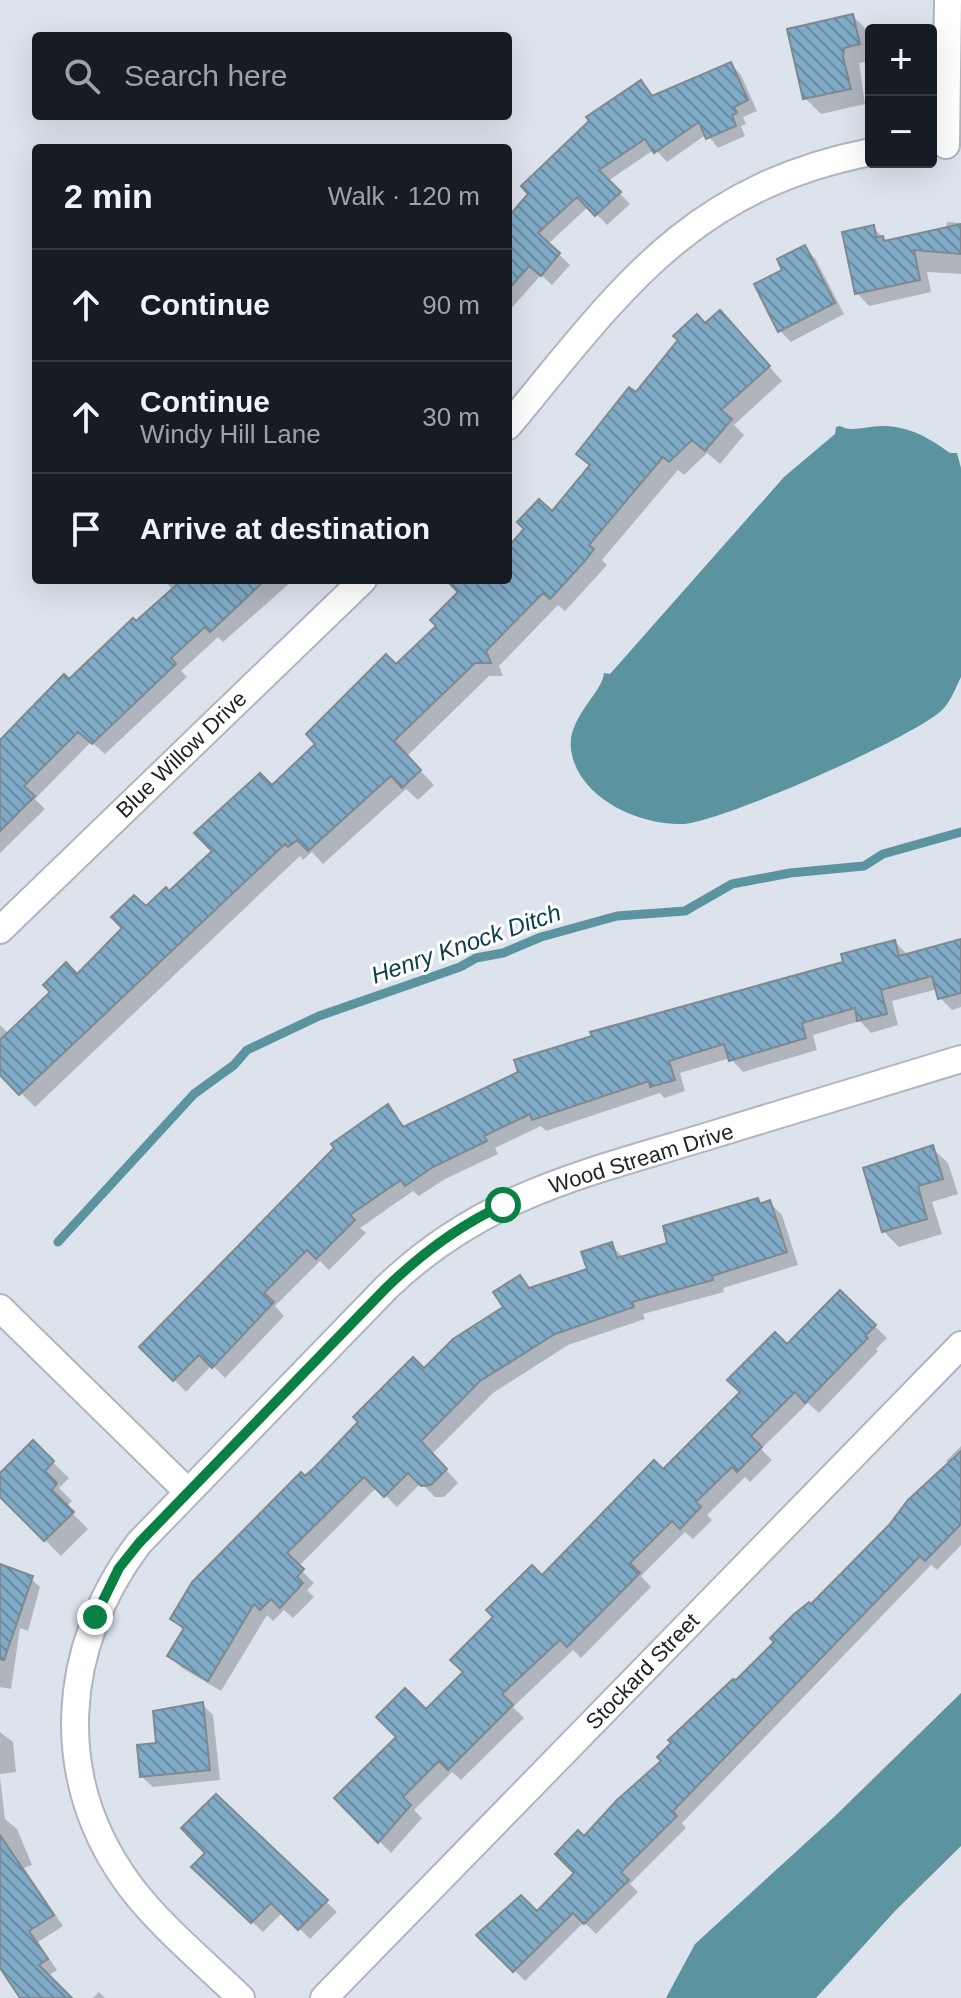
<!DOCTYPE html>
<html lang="en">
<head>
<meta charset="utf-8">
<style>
	:root { --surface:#171b24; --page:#20242c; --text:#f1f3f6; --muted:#9ea1a6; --line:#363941 }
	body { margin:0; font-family:Arial,sans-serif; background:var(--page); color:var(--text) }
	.controls { position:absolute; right:24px; top:24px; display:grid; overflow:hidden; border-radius:8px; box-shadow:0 8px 32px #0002 }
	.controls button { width:72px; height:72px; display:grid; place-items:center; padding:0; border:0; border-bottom:2px solid var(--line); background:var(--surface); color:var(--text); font:40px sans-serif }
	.stop { position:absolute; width:24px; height:24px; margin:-18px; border:6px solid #0b8043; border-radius:50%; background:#fff }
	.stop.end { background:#0b8043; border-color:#fff; box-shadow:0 2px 8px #0008 }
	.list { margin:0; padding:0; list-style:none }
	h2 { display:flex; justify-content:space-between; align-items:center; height:104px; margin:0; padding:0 32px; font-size:34px }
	h2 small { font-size:26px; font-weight:400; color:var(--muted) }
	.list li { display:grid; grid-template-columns:52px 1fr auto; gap:24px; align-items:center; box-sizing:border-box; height:112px; padding:0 32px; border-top:2px solid var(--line) }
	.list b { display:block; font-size:30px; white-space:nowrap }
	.list p { margin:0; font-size:26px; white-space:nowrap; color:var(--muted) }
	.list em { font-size:26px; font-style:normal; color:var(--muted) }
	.icon { flex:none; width:44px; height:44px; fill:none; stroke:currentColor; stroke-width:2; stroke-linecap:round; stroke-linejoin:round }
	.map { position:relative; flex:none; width:961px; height:1998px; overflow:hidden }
	.search { position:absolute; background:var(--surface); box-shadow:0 8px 32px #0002; left:32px; top:32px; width:480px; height:88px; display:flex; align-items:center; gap:20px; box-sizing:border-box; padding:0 28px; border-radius:8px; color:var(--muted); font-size:30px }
	.panel { position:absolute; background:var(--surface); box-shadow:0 8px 32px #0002; left:32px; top:144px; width:480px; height:440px; border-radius:8px }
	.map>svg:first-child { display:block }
	.water { fill:#5b939f }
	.shadow { fill:#0003 }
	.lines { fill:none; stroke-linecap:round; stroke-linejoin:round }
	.stream { stroke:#5b939f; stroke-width:9 }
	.building { fill:url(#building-back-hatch); stroke:#7f898f; stroke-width:2 }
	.street-casing { stroke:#b0b5bf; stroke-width:30 }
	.street { stroke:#fff; stroke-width:26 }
	.route { stroke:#0b8043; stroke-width:10 }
	.labels { text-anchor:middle; stroke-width:6; stroke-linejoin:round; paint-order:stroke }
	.street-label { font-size:22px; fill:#202326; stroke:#fff }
	.water-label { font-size:24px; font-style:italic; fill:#093f49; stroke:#fff }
</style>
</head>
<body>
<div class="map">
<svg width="961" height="1998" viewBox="0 0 961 1998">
	<defs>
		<pattern id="building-back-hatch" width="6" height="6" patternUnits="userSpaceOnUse" patternTransform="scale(2)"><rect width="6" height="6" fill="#80abc7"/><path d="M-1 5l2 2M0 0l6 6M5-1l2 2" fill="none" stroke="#688ba1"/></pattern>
	</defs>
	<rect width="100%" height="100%" fill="#dde3ed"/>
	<path class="water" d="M840,426C851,433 870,425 884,426C911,427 929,438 950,453H957L961,468V677C956,687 951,701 943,709C918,736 719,823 682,824C637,825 577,797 571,749C567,718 603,692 604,673L610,674L784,477L835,434L836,427Z
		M961,1693V1846L895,1911L816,1998H666L695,1944L833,1818Z"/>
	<path class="shadow" d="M853,16L869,32L871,42V61L859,63L865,104L821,114L805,98Z
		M731,64L741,75L757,111L743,117L746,124L741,126L745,136L718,148L707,134L667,162L655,149L608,181L630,204L607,225L589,206L548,244L570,265L552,285L541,275L508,312V220L641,82L655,97Z
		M947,222L961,223V274L927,272L931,292L869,306L857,293L873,227L887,242L946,229Z
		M804,248L815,258L844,314L791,342L780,331L757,285L785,271Z
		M705,325L733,326L782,381L734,425L744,435L720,464L707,453L684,475L678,470L602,560L607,565L565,611L558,605L499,666L503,676H489L407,756L434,785L418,800L406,789L323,864L312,852L303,860L300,856L35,1107L0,1072V1025L9,1034L77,976L145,909L169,894L215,851L272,788L439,626L466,580H508V550L552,514L592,466L636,395Z
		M173,580L291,582L223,642L218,637L181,671L187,677L105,754L91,742L35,799L45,809L0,853V743L174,590L168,585Z
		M961,941V1007L952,1010L940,998L938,989L892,1001L898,1025L871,1033L860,1021L813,1035L817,1050L743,1072L730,1058L680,1073L685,1091L664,1098L660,1093L546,1131L541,1126L495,1148L498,1154L445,1179L419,1196L413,1191L360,1228L366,1233L329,1270L320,1261L275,1306L284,1316L225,1378L212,1365L186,1392L142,1347L387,1107L406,1128L845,964L895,942L908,955Z
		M932,1148L948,1163L958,1194L932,1202L942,1234L899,1247L883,1231Z
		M758,1200L763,1205L770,1203L782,1215L798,1265L723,1288L724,1292L643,1314L645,1319L568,1345L493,1393L432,1454L458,1483L444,1497H435L421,1483L397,1507L377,1487L298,1567L314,1583L307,1590L314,1597L293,1618L284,1610L273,1621L267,1615L221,1691L182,1668L169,1656L184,1631L172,1618L305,1478L424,1371L506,1308L520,1278L532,1290L590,1270L611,1245L624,1258L670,1244Z
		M840,1292L887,1338L876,1349L878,1351L819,1413L808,1403L761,1449L772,1460L750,1482L745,1477L707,1515L712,1520L693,1539L685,1532L641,1576L651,1587L581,1658L573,1650L513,1707L524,1718L461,1780L452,1772L414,1810L422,1818L391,1853L337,1798L465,1672L542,1578L663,1472Z
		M33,1443L69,1478L59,1488L72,1501L66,1507L88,1529L61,1556L0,1495V1476Z
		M961,1446V1545L937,1570L931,1565L682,1823L686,1828L630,1884L638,1892L596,1934L584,1922L525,1981L479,1935L537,1914L577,1873L584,1839L664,1761L674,1743L671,1740L811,1607L950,1465L946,1461Z
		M0,1567L29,1577L40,1587L28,1631L20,1628L11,1689L0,1687Z
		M202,1704L213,1715L220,1780L153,1787L142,1777L158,1744Z
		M0,1732L13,1742L16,1772L0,1774Z
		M0,1777L5,1819L17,1829L32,1865L24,1868L63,1926L38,1942L57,1970L48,1976L70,1998H22L0,1964Z
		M216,1797L337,1912L310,1939L283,1912L263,1932L194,1867L208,1853Z
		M99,1992L105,1998H93Z"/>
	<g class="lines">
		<path class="stream" d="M58,1242L194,1094L234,1065L247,1050L319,1016L460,967L476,958L503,953L541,937L617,916L685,911L732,884L790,873L864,866L883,854L961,832"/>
	</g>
	<path class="building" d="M853,14L860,44L844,48L843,57L851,89L803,99L787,29Z
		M731,62L748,100L734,107L737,113L732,115L736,126L706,139L699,122L654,153L645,139L599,170L621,192L595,216L577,197L538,233L560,253L541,276L529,266L508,290V217L528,194L521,186L589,121L586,117L641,80L652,96Z
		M961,224V254L914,250L920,280L855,294L842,232L874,225L876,237L883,236L884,241Z
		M805,245L835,303L778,332L754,284L782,270L777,259Z
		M720,310L770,366L721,410L732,419L705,451L692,440L669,462L663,457L589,545L594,549L585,561L550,599L543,593L486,651L491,663H475L394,741L421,770L402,788L391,776L308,851L297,840L288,847L285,844L19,1095L0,1075V1040L50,992L43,985L66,962L77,974L122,928L111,917L134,895L146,906L166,887L169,891L212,851L194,833L260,773L272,785L315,744L306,734L386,654L396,664L436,626L430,620L458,592L446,580H508V547L524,529L517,522L539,499L552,511L590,465L576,454L629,387L636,392L678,340L673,336L697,314L705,323Z
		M182,580H265L210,632L205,627L171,658L176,664L92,744L78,732L24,786L35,796L0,831V740L64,674L69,679L133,618L136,621Z
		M961,939V993L938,999L932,976L881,990L887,1014L857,1021L855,1008L802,1023L806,1038L729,1061L724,1044L669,1061L675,1080L650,1087L649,1081L532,1120L530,1114L484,1136L487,1141L433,1167L405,1186L401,1180L350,1215L355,1220L316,1259L307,1250L264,1293L274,1302L212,1368L199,1355L173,1381L139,1347L334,1148L331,1144L388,1104L403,1127L518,1072L514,1060L592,1036L590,1032L843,962L841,954L895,940L899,956Z
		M933,1145L943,1179L918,1186L927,1219L882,1232L863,1168Z
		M758,1198L760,1204L770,1200L787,1252L712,1276L713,1280L632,1302L634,1307L555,1334L480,1381L421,1441L447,1469L431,1485L421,1486L408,1473L384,1497L364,1477L287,1553L304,1569L297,1577L303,1583L280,1608L271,1599L260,1610L254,1604L208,1681L167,1656L184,1628L170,1619L192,1582L301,1472L305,1476L315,1467L358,1422L353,1417L413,1357L424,1368L453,1339L503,1307L493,1292L520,1275L529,1288L587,1269L581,1252L612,1242L617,1258L667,1243L663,1226Z
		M840,1290L876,1325L865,1336L868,1338L805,1403L795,1392L751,1436L762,1447L737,1472L732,1467L696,1502L701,1507L680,1529L672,1521L630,1563L640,1573L567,1647L560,1640L502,1694L513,1705L448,1770L439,1761L403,1797L411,1805L378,1843L334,1798L396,1737L376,1717L405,1688L426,1709L463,1672L450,1660L493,1617L486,1610L532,1565L542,1575L654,1460L663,1469L740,1392L727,1380L775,1332L787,1344Z
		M33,1440L54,1461L45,1471L57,1483L52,1490L74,1512L44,1541L0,1497V1473Z
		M961,1451V1524L925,1561L920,1556L673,1811L677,1816L621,1872L629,1880L584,1924L573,1913L513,1972L476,1935L521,1895L537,1911L574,1873L555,1854L578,1830L584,1836L617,1800L661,1761L657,1757L671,1743L668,1740L733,1679L736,1680L774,1642L770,1638L793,1615L809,1602L811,1604L889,1525L908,1500Z
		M0,1564L33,1576L4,1660L0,1659Z
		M203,1702L210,1770L140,1777L137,1745L156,1743L153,1711Z
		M216,1794L328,1900L298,1930L271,1903L251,1923L191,1867L205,1853L181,1828Z
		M0,1835L54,1915L29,1931L48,1959L39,1965L72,1998H20L0,1968Z"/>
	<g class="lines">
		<defs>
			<path id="street" d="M946,145L948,0
				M508,426C619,292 688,188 871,152
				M0,930L363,580
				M0,1308L188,1492
				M241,1998C204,1962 161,1927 130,1886C50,1778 61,1646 139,1543L386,1288C481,1196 583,1174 705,1137C790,1111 876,1085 961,1059
				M324,1998L961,1345"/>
		</defs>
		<use href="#street" class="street-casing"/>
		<use href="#street" class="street"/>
	</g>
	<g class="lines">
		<path class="route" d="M95,1617L119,1568L139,1543L386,1288C421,1254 458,1226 503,1205"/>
	</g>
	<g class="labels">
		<g class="street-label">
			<text transform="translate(181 754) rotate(-44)" y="8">Blue Willow Drive</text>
			<text transform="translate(641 1158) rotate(-17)" y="8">Wood Stream Drive</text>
			<text transform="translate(642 1671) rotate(-46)" y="8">Stockard Street</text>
		</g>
		<g class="water-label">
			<text transform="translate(466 944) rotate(-19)" y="8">Henry Knock Ditch</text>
		</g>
	</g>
</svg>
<div class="controls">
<button>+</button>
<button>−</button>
</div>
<div class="stop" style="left:503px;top:1205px"></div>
<div class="stop end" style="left:95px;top:1617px"></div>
<div class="search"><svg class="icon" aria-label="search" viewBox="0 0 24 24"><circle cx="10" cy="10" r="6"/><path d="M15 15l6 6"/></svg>Search here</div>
<section class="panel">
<h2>2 min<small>Walk · 120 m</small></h2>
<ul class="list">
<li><svg class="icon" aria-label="ahead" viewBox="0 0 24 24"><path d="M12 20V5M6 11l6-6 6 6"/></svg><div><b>Continue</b></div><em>90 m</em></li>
<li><svg class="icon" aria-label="ahead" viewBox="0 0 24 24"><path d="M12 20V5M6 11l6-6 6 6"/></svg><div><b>Continue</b><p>Windy Hill Lane</p></div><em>30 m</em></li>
<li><svg class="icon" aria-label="arrive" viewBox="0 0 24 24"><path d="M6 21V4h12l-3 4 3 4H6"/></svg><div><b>Arrive at destination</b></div></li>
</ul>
</section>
</div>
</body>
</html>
